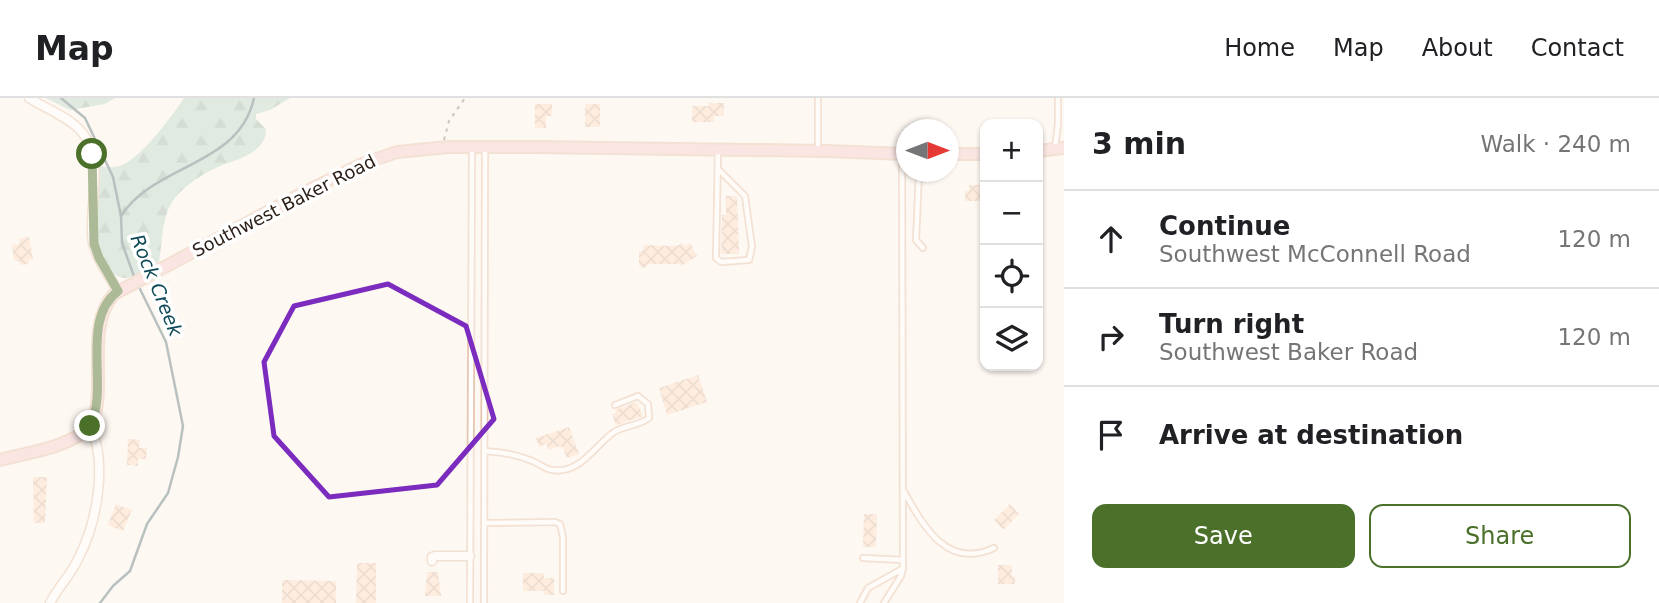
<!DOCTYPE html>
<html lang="en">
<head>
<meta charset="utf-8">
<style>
	:root { --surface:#fff; --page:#f6f6f6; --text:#202124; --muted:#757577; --line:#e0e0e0; --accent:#4a702a }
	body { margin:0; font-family:"DejaVu Sans",sans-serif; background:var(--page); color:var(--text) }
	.controls { position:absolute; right:21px; top:21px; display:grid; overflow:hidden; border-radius:14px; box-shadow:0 2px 5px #0004 }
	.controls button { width:63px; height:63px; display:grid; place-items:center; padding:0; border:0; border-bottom:2px solid var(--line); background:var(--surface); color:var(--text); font:35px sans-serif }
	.compass { position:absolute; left:896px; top:21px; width:63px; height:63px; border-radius:50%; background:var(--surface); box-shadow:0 2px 5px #0004; rotate:90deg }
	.stop { position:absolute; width:21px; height:21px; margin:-16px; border:5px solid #4a702a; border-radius:50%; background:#fff }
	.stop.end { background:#4a702a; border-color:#fff; box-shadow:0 2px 7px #0008 }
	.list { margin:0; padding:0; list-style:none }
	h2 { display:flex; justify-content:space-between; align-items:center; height:91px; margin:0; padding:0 28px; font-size:30px }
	h2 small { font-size:23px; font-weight:400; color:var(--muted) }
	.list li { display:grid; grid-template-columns:46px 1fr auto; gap:21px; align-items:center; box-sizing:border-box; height:98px; padding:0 28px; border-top:2px solid var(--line) }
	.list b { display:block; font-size:26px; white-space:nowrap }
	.list p { margin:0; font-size:23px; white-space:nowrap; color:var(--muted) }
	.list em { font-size:23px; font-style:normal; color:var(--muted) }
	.actions { display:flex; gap:14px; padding:21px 28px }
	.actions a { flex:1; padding:16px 0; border:2px solid var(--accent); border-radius:14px; text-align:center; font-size:24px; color:var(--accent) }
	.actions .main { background:var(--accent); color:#fff }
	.icon { flex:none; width:38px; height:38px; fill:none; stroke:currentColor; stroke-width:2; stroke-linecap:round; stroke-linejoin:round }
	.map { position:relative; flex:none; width:1064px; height:505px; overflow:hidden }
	header { display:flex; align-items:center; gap:42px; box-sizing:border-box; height:98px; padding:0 35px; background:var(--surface); border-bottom:2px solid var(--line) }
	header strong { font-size:33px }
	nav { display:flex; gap:38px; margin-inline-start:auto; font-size:24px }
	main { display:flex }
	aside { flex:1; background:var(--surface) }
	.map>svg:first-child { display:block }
	.forest { fill:url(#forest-firs) }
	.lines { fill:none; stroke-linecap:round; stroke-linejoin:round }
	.stream { stroke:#667f84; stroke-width:2.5 }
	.building { fill:url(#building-cross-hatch) }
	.service-casing { stroke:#e6c5ae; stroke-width:8 }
	.minor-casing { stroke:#e6c5ae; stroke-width:11 }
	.secondary-casing { stroke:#e6c5ae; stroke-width:14 }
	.path { stroke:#908780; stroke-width:2; stroke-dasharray:3.5 5; stroke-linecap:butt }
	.service { stroke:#fff; stroke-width:4.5 }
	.minor { stroke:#fff; stroke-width:8 }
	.secondary { stroke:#f7cfd0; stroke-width:10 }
	.route { stroke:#4a702a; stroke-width:9 }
	.marked { fill:none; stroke:#7b2cbf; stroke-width:5; stroke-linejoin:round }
	.labels { text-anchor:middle; stroke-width:7; stroke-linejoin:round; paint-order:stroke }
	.street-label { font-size:18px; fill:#2a1e16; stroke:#fff }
	.water-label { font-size:19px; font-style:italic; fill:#0d4956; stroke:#fff }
</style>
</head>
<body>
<header>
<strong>Map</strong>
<nav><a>Home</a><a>Map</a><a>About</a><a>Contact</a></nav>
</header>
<main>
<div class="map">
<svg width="1064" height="505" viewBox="0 0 1064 505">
	<defs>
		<pattern id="forest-firs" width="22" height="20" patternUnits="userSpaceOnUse" patternTransform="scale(1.75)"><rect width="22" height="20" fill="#bdd9cb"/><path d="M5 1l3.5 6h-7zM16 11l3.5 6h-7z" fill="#a3baae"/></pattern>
		<pattern id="building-cross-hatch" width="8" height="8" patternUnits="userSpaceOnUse" patternTransform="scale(1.75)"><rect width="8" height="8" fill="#ffdec6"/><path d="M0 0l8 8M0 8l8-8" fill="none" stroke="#dbbea9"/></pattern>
	</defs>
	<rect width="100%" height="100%" fill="#fef8f3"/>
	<path class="forest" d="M45,0H115L105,6L70,12Z
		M184,0H290L270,12L256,16V21L266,31C267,55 235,62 218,69C202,76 180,90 171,106C162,121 162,146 159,164C150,169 135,181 124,180C88,176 95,91 99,68C103,68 109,70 115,69C137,67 172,18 184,0Z"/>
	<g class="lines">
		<path class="stream" d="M61,0L85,20L113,79L121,118L122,145L135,181
			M121,118C155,65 239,69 254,0
			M100,505L113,488L130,473L147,426L168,395L178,359L183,328L166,244L138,187"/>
	</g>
	<path class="building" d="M709,5H724V18H714V24H692V8H709Z
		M535,6H552V18H546V30H535Z
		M585,6H600V29H585Z
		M969,87H982V103H965V93H969Z
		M726,98H737L739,156H721L722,117H726Z
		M29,139L33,161L29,162V166L20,167L19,163H14L12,147L20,146L19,141Z
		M682,145L684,148L690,145L697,158L681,168L680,166H649L644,170L639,168V153H643V147L677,148Z
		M698,277L707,304L667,317L659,290Z
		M637,304L643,318L616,327L612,316L616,315L615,312Z
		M569,329L579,356L567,360L563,350L560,348L549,352L546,346L539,349L536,340Z
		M128,341L140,342L139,350H147L146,361H138V368L127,367Z
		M33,379H47L45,425H34Z
		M116,406L132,412L123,433L108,427Z
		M1010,406L1019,416L1003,432L994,422Z
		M864,416H877L876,449H863Z
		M357,465H376V505H356Z
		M998,467H1012V479H1015V486H998Z
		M427,474H438L441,498H425Z
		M523,475H544V480H554V497H544V493H523Z
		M282,482L336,483V505H282Z"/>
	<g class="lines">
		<defs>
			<path id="service" d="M818,0V52
				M1055,50L1058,26V0
				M718,52L716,160L721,164L749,162L752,149L745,98L719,72
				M919,74L916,142L923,150
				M485,353C502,354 516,356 532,363C539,365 544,371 552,372C581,376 594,348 614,334C625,327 639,328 649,320L648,306L638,298L615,307
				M903,392C923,427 946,472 994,450
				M485,425L555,424L560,426L563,439V493
				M863,460L903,462
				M470,505L472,50
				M484,505L485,50
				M860,505L868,490L902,471
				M884,505L901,478L903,470L902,57"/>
			<path id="minor" d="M29,0C45,10 68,19 80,32C107,61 87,109 93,145C97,162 109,178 118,193
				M432,463V459L435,458H470
				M50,505C58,489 72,476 79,459C97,424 108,364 90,328"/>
			<path id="secondary" d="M1038,53L1064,50
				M948,56H985
				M0,362C26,355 60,351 82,335C116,311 80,233 114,196L307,93L362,66L397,54L448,49H535L827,53L906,56"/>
		</defs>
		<use href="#service" class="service-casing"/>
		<use href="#minor" class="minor-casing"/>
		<use href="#secondary" class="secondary-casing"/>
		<path class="path" d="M444,42L449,23L465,0"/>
		<use href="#service" class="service"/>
		<use href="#minor" class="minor"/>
		<use href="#secondary" class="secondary"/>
	</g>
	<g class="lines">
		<path class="route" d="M90,328C110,290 79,223 118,193L99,160L94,146L92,56"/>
	</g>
	<path d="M0 0H1064V505H0ZM388,186L466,228L494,321L437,387L329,399L274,338L264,264L294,208Z" fill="#fef8f3" fill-opacity=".55" fill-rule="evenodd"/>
	<path class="marked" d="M388,186L466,228L494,321L437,387L329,399L274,338L264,264L294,208Z"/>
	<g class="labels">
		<g class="street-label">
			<text transform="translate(284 108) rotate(-27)" y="6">Southwest Baker Road</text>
		</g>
		<g class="water-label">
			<text transform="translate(157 187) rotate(68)" y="7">Rock Creek</text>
		</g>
	</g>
</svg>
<div class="controls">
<button>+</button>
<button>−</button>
<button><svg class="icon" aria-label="locate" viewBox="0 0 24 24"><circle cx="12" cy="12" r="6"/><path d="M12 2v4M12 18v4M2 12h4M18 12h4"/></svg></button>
<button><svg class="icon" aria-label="layers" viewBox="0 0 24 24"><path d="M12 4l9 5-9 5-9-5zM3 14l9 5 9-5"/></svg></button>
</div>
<svg class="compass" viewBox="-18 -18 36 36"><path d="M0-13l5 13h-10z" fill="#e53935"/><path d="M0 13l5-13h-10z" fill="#757577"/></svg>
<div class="stop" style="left:92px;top:56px"></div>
<div class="stop end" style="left:90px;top:328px"></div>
</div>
<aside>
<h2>3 min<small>Walk · 240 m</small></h2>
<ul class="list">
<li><svg class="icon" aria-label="ahead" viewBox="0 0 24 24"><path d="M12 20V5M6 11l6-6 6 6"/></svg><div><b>Continue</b><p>Southwest McConnell Road</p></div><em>120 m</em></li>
<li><svg class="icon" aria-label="right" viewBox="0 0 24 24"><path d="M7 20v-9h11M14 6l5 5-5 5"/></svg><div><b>Turn right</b><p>Southwest Baker Road</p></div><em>120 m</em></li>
<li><svg class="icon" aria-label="arrive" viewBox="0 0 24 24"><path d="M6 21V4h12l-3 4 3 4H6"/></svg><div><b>Arrive at destination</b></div></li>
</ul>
<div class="actions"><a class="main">Save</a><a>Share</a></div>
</aside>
</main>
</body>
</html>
